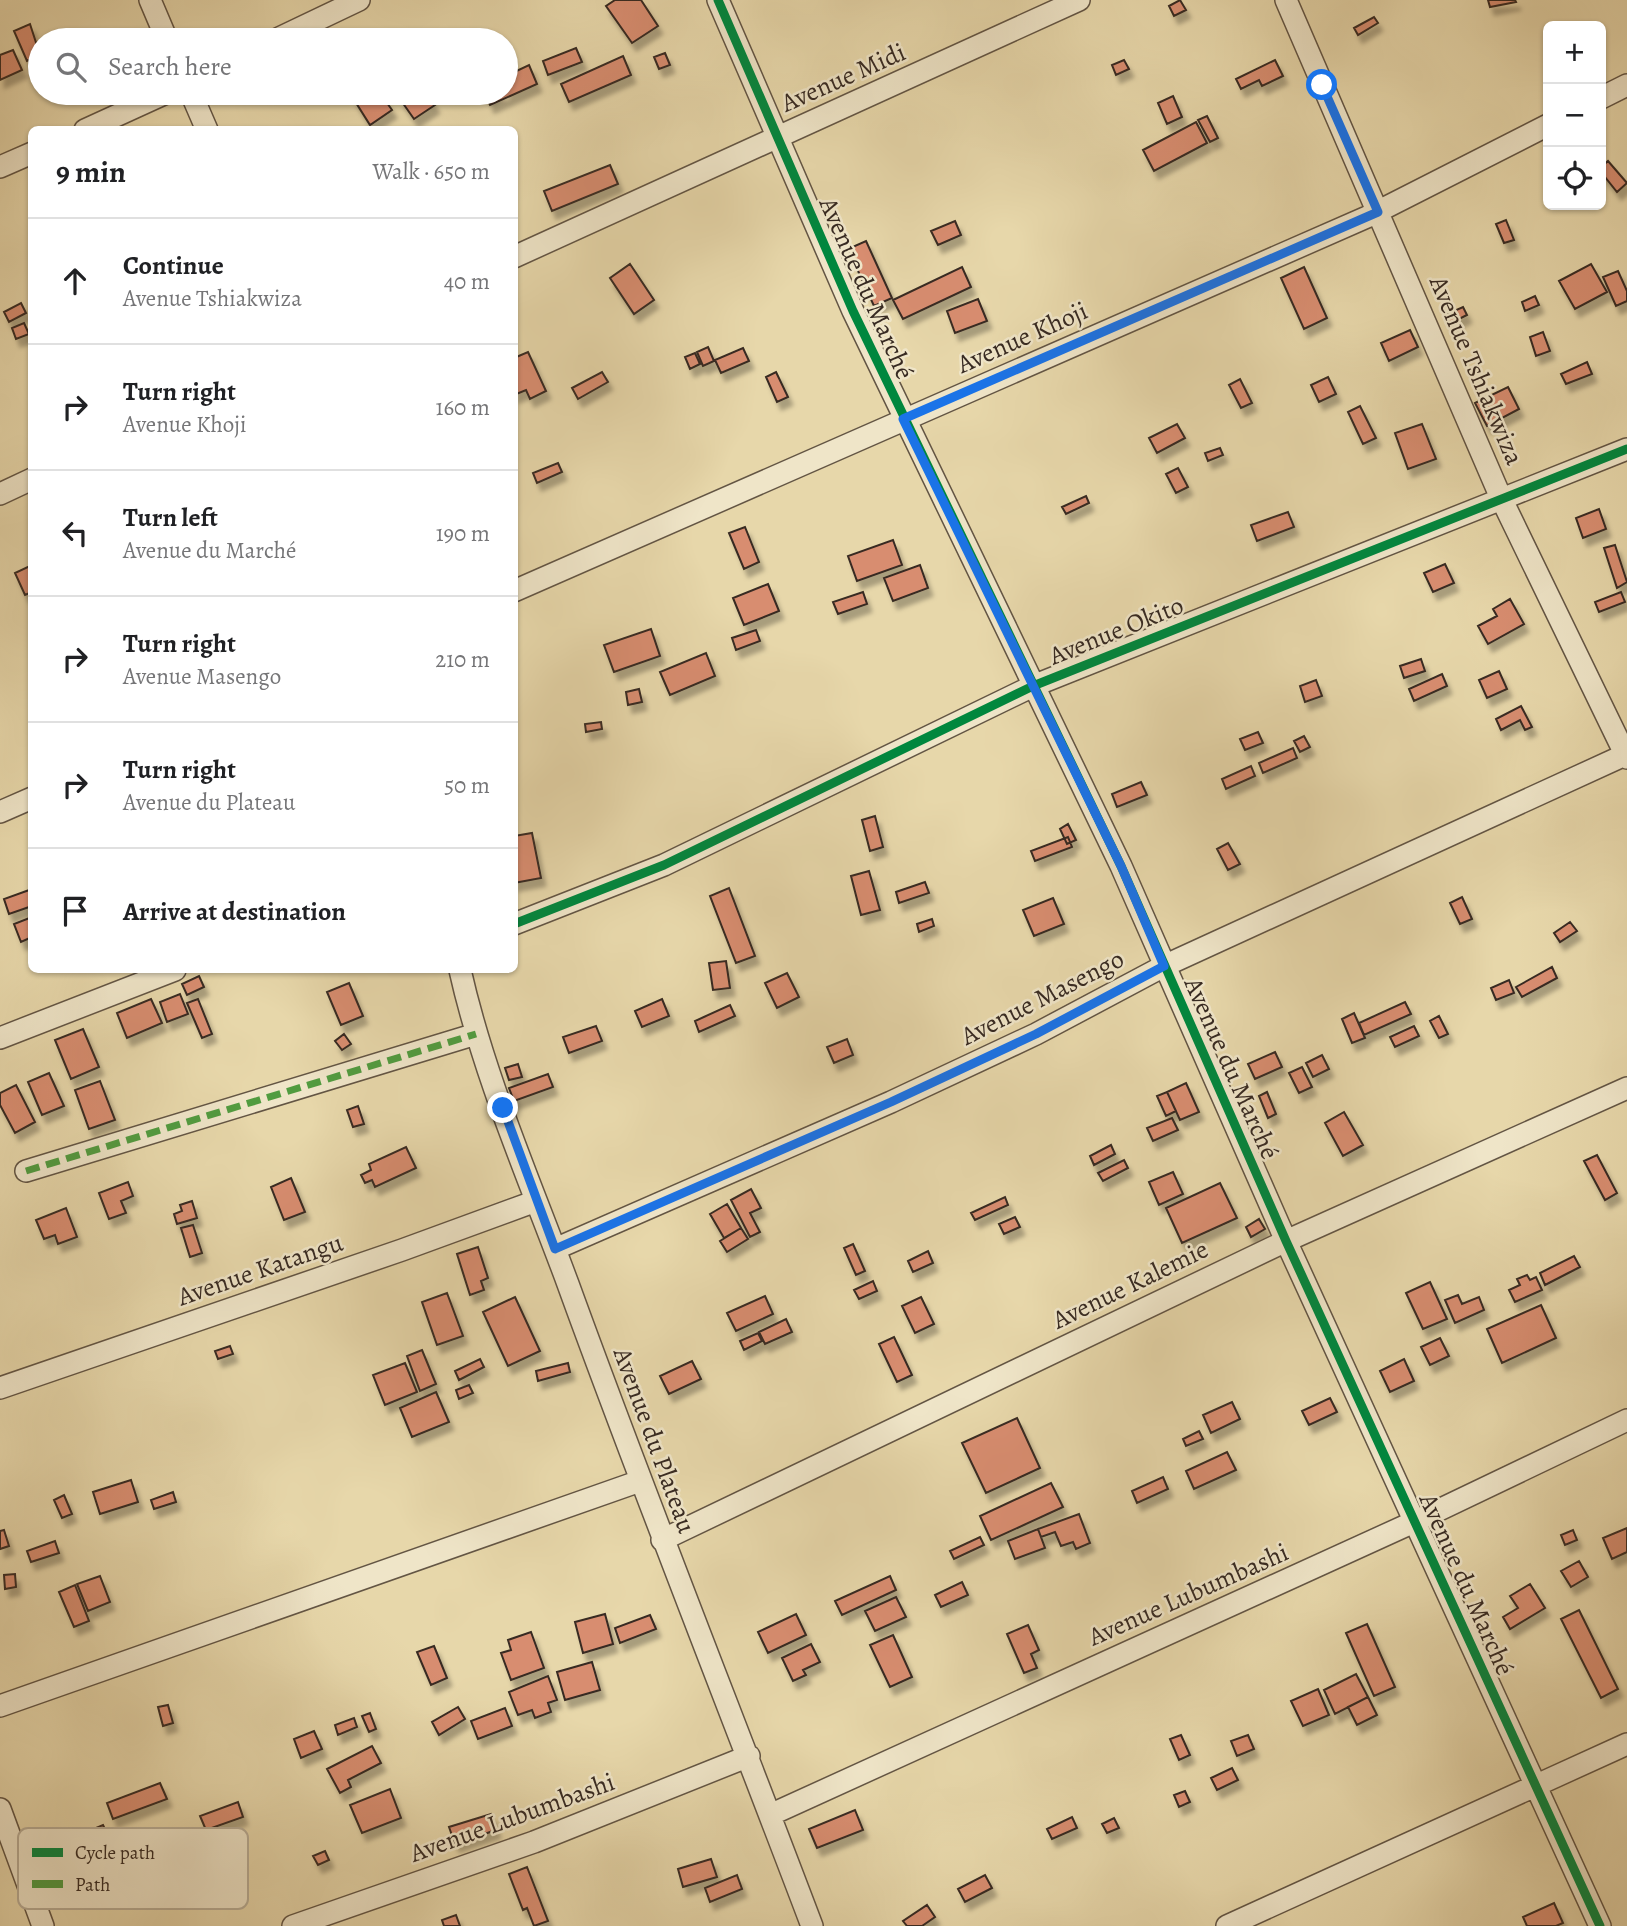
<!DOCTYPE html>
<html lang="en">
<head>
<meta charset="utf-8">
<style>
	:root { --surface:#fff; --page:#f2f2f2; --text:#202124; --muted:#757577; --line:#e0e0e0 }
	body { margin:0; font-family:Alegreya,serif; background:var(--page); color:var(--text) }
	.controls { position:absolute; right:21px; top:21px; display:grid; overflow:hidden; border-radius:10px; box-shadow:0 2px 5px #0004 }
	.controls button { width:63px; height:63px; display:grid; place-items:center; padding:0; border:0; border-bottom:2px solid var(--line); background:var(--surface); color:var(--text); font:35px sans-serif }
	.stop { position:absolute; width:21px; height:21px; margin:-16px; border:5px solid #1a73e8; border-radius:50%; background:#fff }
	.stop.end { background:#1a73e8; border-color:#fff; box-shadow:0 2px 7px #0008 }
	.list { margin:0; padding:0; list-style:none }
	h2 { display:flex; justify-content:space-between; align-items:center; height:91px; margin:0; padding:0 28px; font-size:30px }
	h2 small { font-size:23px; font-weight:400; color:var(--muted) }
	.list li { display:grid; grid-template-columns:46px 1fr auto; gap:21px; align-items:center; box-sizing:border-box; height:126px; padding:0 28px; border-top:2px solid var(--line) }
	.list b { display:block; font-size:26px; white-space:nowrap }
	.list p { margin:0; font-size:23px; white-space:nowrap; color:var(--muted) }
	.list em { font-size:23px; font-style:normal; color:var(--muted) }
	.icon { flex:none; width:38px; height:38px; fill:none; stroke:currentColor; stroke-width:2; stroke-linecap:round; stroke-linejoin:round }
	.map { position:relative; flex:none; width:1627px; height:1926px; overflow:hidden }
	.search { position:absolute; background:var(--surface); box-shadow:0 2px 5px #0004; left:28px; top:28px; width:490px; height:77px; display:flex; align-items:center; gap:18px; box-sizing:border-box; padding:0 24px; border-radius:38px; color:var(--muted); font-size:26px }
	.panel { position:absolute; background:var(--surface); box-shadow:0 2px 5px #0004; left:28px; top:126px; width:490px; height:847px; border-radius:10px }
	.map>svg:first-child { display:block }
	.building { fill:#d88d70; stroke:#372a22; stroke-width:2; filter:url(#shadow) }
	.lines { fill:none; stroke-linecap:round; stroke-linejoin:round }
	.minor-casing { stroke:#635544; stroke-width:24 }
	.minor { stroke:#efe5c8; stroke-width:21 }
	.quiet { stroke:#519c40; stroke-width:7; stroke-dasharray:14 7; stroke-linecap:butt }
	.cycleway-casing { stroke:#efe5c8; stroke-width:13 }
	.cycleway { stroke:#00873e; stroke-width:9 }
	.route { stroke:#1a73e8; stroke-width:9 }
	.labels { text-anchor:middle; stroke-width:5; stroke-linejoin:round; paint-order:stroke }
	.street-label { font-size:26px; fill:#372a22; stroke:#efe5c8 }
	.key { fill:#efe5c8; stroke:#b8ad96; stroke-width:2 }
	.key-label { font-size:19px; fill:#372a22 }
</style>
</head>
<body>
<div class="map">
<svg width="1627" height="1926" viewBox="0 0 1627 1926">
	<defs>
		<filter id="shadow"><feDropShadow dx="4.5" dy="8" stdDeviation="2" flood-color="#0004"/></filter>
	</defs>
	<rect width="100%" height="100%" fill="#e7d7aa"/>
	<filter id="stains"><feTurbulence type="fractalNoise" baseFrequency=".00286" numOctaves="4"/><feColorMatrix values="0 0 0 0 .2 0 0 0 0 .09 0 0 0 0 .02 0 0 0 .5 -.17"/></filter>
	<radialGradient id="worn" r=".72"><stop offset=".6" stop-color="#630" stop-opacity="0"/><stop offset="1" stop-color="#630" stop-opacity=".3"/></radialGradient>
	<path class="building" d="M615,0H641L658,26L632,43L606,6Z
		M1180,0L1186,10L1174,16L1169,6Z
		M1488,0H1515L1516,2L1490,7Z
		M1374,17L1378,23L1358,35L1354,28Z
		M30,24L40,55L27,61L14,31Z
		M576,48L582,62L548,75L543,61Z
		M13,50L22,70L0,80V55Z
		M665,53L670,65L659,69L654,57Z
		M623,56L631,75L569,102L561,84Z
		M1124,60L1129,69L1116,75L1112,65Z
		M1275,60L1283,76L1262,86L1259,80L1241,89L1236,79Z
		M529,65L537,84L490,105L485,93H506V76Z
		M361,93H380L392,110L370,125L353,98Z
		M410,93H432L428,95L435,105L414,119L400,99Z
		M1173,96L1182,117L1167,124L1158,103Z
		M1207,116L1218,138L1210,142L1198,120Z
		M1196,122L1207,143L1154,171L1143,150Z
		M1608,161L1627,183L1617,192L1601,172V167Z
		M610,165L618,184L552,211L544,191Z
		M1506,220L1514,240L1504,243L1496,224Z
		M955,221L961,235L938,245L931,231Z
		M866,241L892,298L874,306L848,249Z
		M630,264L654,300L634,314L610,278Z
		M1591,264L1607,292L1575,309L1559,281Z
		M962,267L971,287L903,319L893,300Z
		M1304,267L1327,318L1304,329L1281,278Z
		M1618,271L1627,291V301L1616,306L1603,277Z
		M1535,296L1539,305L1525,311L1522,302Z
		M978,299L987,321L955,333L947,311Z
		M21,303L26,313L9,322L4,312Z
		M1463,307L1467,315L1449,324L1445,315Z
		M24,323L29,334L16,339L12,328Z
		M1410,330L1418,347L1389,361L1381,343Z
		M1543,332L1550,351L1536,356L1530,337Z
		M708,347L714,361L703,366L697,352Z
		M743,348L749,361L721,373L715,360Z
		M528,352L546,391L530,399L526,390L514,395V358Z
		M695,353L700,364L690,369L685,357Z
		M1587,362L1592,374L1566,384L1561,374Z
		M602,372L608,382L578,399L572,388Z
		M776,372L788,397L777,402L766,377Z
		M1328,377L1336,394L1319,402L1311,385Z
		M1240,379L1252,403L1241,408L1229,385Z
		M1508,387L1519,409L1487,426L1475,403Z
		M1360,406L1376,438L1363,444L1348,412Z
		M1177,424L1185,438L1157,453L1149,438Z
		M1422,424L1436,459L1408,469L1395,433Z
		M1220,448L1223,455L1208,461L1205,453Z
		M558,463L562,472L537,483L533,473Z
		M1178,468L1188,487L1176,493L1166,474Z
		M1086,496L1089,503L1066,514L1062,507Z
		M1599,509L1606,529L1583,538L1576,518Z
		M1288,512L1294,527L1257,541L1251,525Z
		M745,527L759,562L744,569L729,533Z
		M893,540L902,565L857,581L848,556Z
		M1615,545L1627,582L1617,588L1604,548Z
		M1445,564L1454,583L1433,592L1424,573Z
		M32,565V592L25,595L15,573Z
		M920,565L928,588L893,601L884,578Z
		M768,584L779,611L744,625L733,598Z
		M863,592L867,604L838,614L833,602Z
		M1621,592L1625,602L1599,612L1595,602Z
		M1510,599L1524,624L1488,644L1478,626L1497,616L1493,609Z
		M651,629L660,656L614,672L604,645Z
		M756,630L760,641L736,650L732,638Z
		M706,653L715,676L670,695L660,672Z
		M1421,659L1425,671L1404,678L1400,666Z
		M1499,671L1507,689L1487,698L1479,680Z
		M1442,674L1447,686L1414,701L1409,689Z
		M1316,680L1322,696L1305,702L1300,686Z
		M639,689L642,702L628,705L626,692Z
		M1521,706L1532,727L1525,730L1520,720L1501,730L1496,719Z
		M601,722L602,729L586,732L585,724Z
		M1258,732L1263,743L1245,750L1240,739Z
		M1304,736L1310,747L1300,752L1294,741Z
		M1293,748L1297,758L1263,773L1259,763Z
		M1251,766L1255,776L1226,789L1222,779Z
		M1141,782L1147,795L1117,807L1112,794Z
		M875,816L883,847L870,851L862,820Z
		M1068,824L1076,840L1067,844L1060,829Z
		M532,833L541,878L514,883V836Z
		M1068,837L1072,847L1035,861L1031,851Z
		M1228,843L1240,864L1228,870L1217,849Z
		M869,871L880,910L861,915L851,876Z
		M925,882L929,893L899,903L896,892Z
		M729,888L755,956L736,963L710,896Z
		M32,889V906L9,914L4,899Z
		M1462,897L1472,919L1460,924L1450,903Z
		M1053,898L1064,924L1034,936L1023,910Z
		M32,917V937L21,942L14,924Z
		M932,919L934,926L919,932L917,924Z
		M1570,922L1577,931L1560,942L1554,933Z
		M726,961L730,988L713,990L709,963Z
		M1552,967L1557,978L1522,997L1516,987Z
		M787,973L799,997L777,1008L765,983Z
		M199,976L204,987L187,995L182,984Z
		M1509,980L1514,993L1496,1000L1491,988Z
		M349,983L363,1016L341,1025L327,992Z
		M180,994L188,1014L167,1022L160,1002Z
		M151,999L162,1023L127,1038L117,1013Z
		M198,999L212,1034L202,1038L187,1003Z
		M662,999L669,1016L642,1027L635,1011Z
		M1405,1002L1411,1014L1364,1035L1359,1023Z
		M730,1005L735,1016L699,1032L695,1021Z
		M1354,1013L1365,1038L1352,1043L1342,1019Z
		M1439,1016L1448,1034L1439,1038L1430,1021Z
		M596,1026L602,1041L569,1053L563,1037Z
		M1414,1026L1419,1036L1395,1047L1390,1037Z
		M83,1029L99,1067L71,1079L55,1040Z
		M344,1034L351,1044L342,1050L335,1041Z
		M847,1039L853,1055L834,1063L827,1047Z
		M1275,1052L1282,1067L1255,1079L1248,1064Z
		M1322,1055L1329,1069L1313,1077L1306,1063Z
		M518,1064L522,1077L509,1080L505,1068Z
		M1302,1067L1312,1087L1299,1093L1289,1073Z
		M49,1073L64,1106L42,1115L28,1082Z
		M548,1074L553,1087L514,1101L509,1088Z
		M100,1081L115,1120L89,1129L75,1090Z
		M1186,1083L1199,1112L1180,1120L1167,1092Z
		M16,1085L35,1122L15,1133L0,1105V1093Z
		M1167,1092L1176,1111L1166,1116L1157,1096Z
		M1267,1092L1276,1114L1268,1118L1259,1096Z
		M358,1106L364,1124L353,1127L347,1110Z
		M1344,1112L1363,1145L1343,1156L1325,1123Z
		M1172,1118L1178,1130L1153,1141L1147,1128Z
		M1111,1145L1115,1154L1094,1165L1090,1156Z
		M406,1147L416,1168L375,1187L372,1180L365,1183L361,1175L371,1170L369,1164Z
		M1597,1155L1617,1193L1605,1200L1584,1161Z
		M1124,1160L1128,1168L1103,1181L1098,1173Z
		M1173,1172L1183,1194L1159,1205L1149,1182Z
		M291,1178L305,1212L284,1220L271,1187Z
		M128,1182L133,1196L121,1201L126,1213L109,1219L99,1193Z
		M1220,1183L1237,1218L1182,1243L1166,1208Z
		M751,1189L761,1208L750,1213L760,1232L750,1237L731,1200Z
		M1005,1197L1008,1205L975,1220L971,1213Z
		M192,1201L197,1218L177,1224L174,1214L182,1211L180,1205Z
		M727,1204L741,1228L724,1238L710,1214Z
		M66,1208L77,1237L58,1244L55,1235L44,1239L36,1220Z
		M1015,1217L1020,1227L1004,1234L999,1224Z
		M1259,1219L1265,1229L1251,1237L1246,1227Z
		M193,1225L202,1253L190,1257L181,1228Z
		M741,1228L748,1239L727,1252L720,1241Z
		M853,1244L865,1271L856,1275L844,1248Z
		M478,1247L488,1278L481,1281L484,1290L470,1295L457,1254Z
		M928,1251L933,1263L913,1272L908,1261Z
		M1574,1256L1580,1267L1545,1285L1540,1273Z
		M1527,1275L1530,1280L1536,1277L1542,1290L1515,1302L1509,1290L1520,1285L1517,1279Z
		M873,1281L877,1291L859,1299L854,1290Z
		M1430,1282L1447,1319L1423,1329L1406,1293Z
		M447,1293L463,1336L437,1345L422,1302Z
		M1458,1295L1462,1304L1479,1297L1484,1310L1455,1323L1445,1300Z
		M765,1296L773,1314L736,1331L727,1313Z
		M515,1297L540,1351L508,1366L483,1312Z
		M921,1297L934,1324L915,1333L902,1306Z
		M1541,1305L1556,1338L1502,1363L1487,1329Z
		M786,1319L792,1332L765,1344L759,1332Z
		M758,1333L762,1341L744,1350L740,1341Z
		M894,1337L912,1375L897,1382L879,1344Z
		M1440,1338L1449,1356L1430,1365L1421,1347Z
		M230,1346L233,1354L218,1359L215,1351Z
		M422,1350L436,1384L420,1391L407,1356Z
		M480,1359L484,1367L459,1380L455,1371Z
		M1404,1359L1414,1381L1390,1392L1380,1371Z
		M692,1361L701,1379L669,1394L660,1376Z
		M405,1363L417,1392L385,1405L373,1375Z
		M568,1363L570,1372L538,1381L536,1371Z
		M469,1385L473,1393L459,1399L456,1390Z
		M436,1392L449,1422L412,1437L400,1408Z
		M1330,1398L1337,1412L1309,1425L1302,1411Z
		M1232,1402L1240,1419L1211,1433L1203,1415Z
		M1017,1418L1040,1468L986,1493L962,1443Z
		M1199,1431L1203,1439L1186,1446L1183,1439Z
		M1227,1452L1236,1470L1194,1489L1186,1471Z
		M1163,1477L1168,1489L1137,1503L1132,1491Z
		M131,1480L138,1502L100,1514L93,1492Z
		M1051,1483L1063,1507L991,1540L980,1516Z
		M173,1492L176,1502L154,1509L151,1500Z
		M64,1495L72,1514L62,1518L54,1500Z
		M1079,1514L1090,1543L1076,1549L1073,1542L1061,1546L1055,1532L1041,1537L1038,1529Z
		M1627,1528V1552L1612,1559L1603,1538Z
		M1038,1529L1045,1548L1015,1559L1008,1541Z
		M4,1530L9,1546L0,1549V1531Z
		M1573,1530L1577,1540L1565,1545L1561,1535Z
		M980,1537L984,1545L954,1559L950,1551Z
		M55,1541L59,1553L31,1562L27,1551Z
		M1579,1561L1588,1577L1571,1587L1561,1571Z
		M15,1574L16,1587L5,1589L4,1575Z
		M100,1576L110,1602L88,1611L77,1584Z
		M890,1576L896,1590L842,1615L835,1601Z
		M962,1582L968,1595L941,1607L935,1595Z
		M1530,1584L1545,1608L1510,1629L1503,1617L1518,1608L1510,1596Z
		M75,1585L89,1621L74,1627L59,1592Z
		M896,1597L906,1617L875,1631L865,1611Z
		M1579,1610L1618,1689L1601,1698L1561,1619Z
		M605,1614L613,1644L583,1653L575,1622Z
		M796,1614L806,1635L768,1653L758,1632Z
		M650,1615L656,1629L620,1643L615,1628Z
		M1367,1624L1395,1687L1374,1696L1346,1633Z
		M1028,1625L1039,1650L1031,1654L1037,1668L1024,1673L1007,1634Z
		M531,1632L544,1668L511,1680L501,1653L511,1650L508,1640Z
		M893,1635L912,1677L890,1687L870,1645Z
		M811,1644L820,1662L803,1670L806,1675L793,1681L782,1658Z
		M434,1646L447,1678L431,1685L417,1652Z
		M592,1662L600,1690L565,1700L557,1672Z
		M1356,1674L1368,1697L1335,1714L1324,1690Z
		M548,1676L557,1700L548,1703L551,1712L535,1718L532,1710L518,1715L509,1692Z
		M1318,1689L1329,1715L1303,1726L1291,1701Z
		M1368,1697L1377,1715L1357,1725L1348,1707Z
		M168,1705L173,1723L163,1726L158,1707Z
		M458,1707L465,1719L439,1735L432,1722Z
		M505,1708L512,1726L478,1739L471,1721Z
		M370,1713L376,1729L369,1732L362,1716Z
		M354,1718L357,1727L338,1735L335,1725Z
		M314,1731L322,1749L301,1758L294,1739Z
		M1181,1735L1190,1755L1179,1760L1170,1739Z
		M1248,1735L1254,1749L1237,1756L1231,1741Z
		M372,1746L381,1763L348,1780L351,1787L340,1793L327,1769Z
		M1232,1768L1238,1780L1217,1790L1211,1778Z
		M160,1783L167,1799L113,1819L107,1803Z
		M390,1789L401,1818L362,1833L350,1805Z
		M1185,1791L1190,1802L1179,1807L1174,1795Z
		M238,1802L243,1817L206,1830L200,1816Z
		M855,1810L863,1830L817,1848L809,1829Z
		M491,1814L496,1830L455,1844L449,1827Z
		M1072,1817L1077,1828L1052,1839L1047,1829Z
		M1114,1818L1119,1828L1107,1833L1102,1824Z
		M103,1825L109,1838L73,1853L67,1840Z
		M325,1851L329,1860L318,1865L313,1856Z
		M711,1859L717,1877L683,1887L678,1869Z
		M527,1867L548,1921L534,1926L527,1908L523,1910L509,1874Z
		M737,1875L742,1889L710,1902L705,1888Z
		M985,1875L992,1888L965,1902L958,1889Z
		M1554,1903L1563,1923L1556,1926H1527L1523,1917Z
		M927,1905L935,1917L922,1926H907L903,1921Z
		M456,1915L460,1926H444L442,1920Z"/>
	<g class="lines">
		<defs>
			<path id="minor" d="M150,0L167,40
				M718,0L853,311L1121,866L1286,1241L1600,1926
				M1286,0L1501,498L1627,758
				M275,40L359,0
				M191,93L207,130
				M1601,98L1627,85
				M85,130L166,93
				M0,167L32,153
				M514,257L1079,0
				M0,494L32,479
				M514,591L1367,217L1548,125
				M0,812L32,798
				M514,924L664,865L1033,686L1627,449
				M460,970C484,1077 530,1181 568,1284C646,1499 731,1712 812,1926
				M0,1038L175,970
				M26,1171L476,1034
				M555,1249L891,1102L1036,1034L1164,966L1627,754
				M0,1388L402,1250L536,1201
				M662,1540L1286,1241L1627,1088
				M0,1706L640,1481
				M0,1809L43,1926
				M770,1815L1416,1521L1627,1420
				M293,1926L534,1842L749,1756
				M1227,1926L1627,1744"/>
		</defs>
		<use href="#minor" class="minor-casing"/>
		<use href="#minor" class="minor"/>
		<path class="quiet" d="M26,1171L476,1034"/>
		<defs>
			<path id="cycleway" d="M718,0L853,311L1121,866L1286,1241L1600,1926
				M514,924L664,865L1033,686L1627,449"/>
		</defs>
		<use href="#cycleway" class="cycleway-casing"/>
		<use href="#cycleway" class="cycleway"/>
	</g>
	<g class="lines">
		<path class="route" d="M503,1108L555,1249L891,1102L1036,1034L1164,966L1121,866L903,419L1378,212L1322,85"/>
	</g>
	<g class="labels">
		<g class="street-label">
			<text transform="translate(843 77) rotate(-24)" y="9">Avenue Midi</text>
			<text transform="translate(867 288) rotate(66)" y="9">Avenue du Marché</text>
			<text transform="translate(1022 337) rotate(-24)" y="9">Avenue Khoji</text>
			<text transform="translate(1477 370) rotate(67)" y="9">Avenue Tshiakwiza</text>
			<text transform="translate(1116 630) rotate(-22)" y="9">Avenue Okito</text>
			<text transform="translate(1042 997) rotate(-27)" y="9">Avenue Masengo</text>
			<text transform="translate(1232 1068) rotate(66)" y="9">Avenue du Marché</text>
			<text transform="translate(260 1269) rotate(-19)" y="9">Avenue Katangu</text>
			<text transform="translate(1130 1284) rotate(-26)" y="9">Avenue Kalemie</text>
			<text transform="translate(655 1440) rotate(70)" y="9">Avenue du Plateau</text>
			<text transform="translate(1467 1584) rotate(66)" y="9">Avenue du Marché</text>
			<text transform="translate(1188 1594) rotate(-24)" y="9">Avenue Lubumbashi</text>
			<text transform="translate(512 1817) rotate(-20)" y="9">Avenue Lubumbashi</text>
		</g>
	</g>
	<rect x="18" y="1828" width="230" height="81" rx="10" class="key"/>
	<rect x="32" y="1848" width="31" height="9" fill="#00873e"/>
	<rect x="32" y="1880" width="31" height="8" fill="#519c40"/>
	<g class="key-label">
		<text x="75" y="1859">Cycle path</text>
		<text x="75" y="1891">Path</text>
	</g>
	<rect width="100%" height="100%" filter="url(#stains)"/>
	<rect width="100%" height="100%" fill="url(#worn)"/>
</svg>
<div class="controls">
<button>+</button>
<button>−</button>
<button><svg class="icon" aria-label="locate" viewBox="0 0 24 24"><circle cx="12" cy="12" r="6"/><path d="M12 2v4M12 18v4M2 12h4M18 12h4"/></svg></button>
</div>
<div class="stop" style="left:1322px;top:85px"></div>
<div class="stop end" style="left:503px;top:1108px"></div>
<div class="search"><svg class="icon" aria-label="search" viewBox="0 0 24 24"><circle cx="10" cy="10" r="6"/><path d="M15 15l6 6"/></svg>Search here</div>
<section class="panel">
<h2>9 min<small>Walk · 650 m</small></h2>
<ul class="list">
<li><svg class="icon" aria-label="ahead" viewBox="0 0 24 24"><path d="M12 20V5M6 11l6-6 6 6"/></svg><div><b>Continue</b><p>Avenue Tshiakwiza</p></div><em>40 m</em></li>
<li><svg class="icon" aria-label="right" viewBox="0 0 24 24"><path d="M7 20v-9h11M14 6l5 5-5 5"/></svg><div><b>Turn right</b><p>Avenue Khoji</p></div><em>160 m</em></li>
<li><svg class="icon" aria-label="left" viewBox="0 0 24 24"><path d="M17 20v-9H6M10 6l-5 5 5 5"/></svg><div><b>Turn left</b><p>Avenue du Marché</p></div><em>190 m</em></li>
<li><svg class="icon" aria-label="right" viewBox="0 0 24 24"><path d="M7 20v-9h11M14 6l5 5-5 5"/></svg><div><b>Turn right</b><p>Avenue Masengo</p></div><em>210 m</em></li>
<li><svg class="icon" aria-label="right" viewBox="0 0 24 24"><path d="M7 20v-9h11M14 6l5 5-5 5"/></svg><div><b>Turn right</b><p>Avenue du Plateau</p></div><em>50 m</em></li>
<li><svg class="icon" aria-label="arrive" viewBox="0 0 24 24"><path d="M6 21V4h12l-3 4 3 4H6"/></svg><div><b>Arrive at destination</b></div></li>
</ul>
</section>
</div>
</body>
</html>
